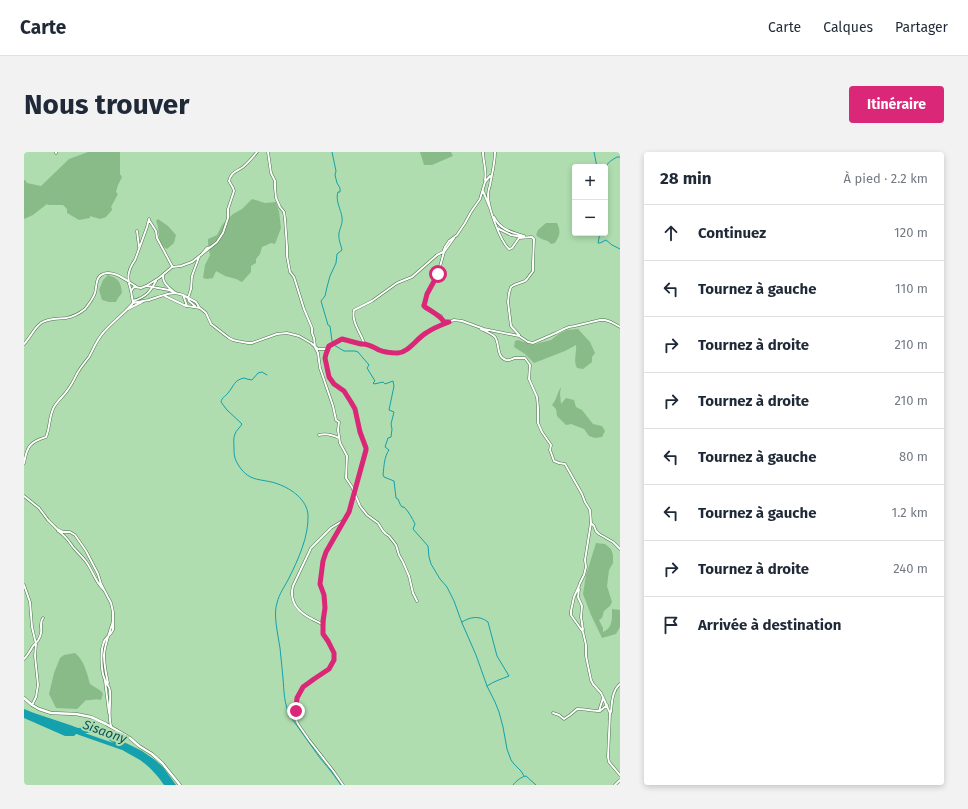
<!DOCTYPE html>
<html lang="fr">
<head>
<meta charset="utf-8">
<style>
	:root { --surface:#fff; --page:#f2f2f3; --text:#1f2937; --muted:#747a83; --line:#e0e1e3; --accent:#db2777 }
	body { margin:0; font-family:"Fira Sans",sans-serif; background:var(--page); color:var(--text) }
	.controls { position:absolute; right:12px; top:12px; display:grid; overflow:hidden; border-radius:4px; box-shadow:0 2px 6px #0003 }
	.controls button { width:36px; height:36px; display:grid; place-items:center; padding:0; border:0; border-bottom:1px solid var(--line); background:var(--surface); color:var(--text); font:20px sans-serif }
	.stop { position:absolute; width:12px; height:12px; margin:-9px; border:3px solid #db2777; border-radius:50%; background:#fff }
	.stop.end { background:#db2777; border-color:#fff; box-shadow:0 1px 4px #0008 }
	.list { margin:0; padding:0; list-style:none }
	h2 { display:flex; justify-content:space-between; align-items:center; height:52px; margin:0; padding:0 16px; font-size:17px }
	h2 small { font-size:13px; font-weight:400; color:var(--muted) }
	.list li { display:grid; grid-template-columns:26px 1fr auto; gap:12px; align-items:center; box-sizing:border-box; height:56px; padding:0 16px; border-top:1px solid var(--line) }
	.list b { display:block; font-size:15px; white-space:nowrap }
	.list em { font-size:13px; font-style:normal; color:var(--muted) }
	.icon { flex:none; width:22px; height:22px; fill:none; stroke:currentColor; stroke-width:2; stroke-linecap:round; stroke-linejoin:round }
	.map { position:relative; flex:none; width:596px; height:633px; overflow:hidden; border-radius:4px }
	header { display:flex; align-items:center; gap:24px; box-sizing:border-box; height:56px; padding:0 20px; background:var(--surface); border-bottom:1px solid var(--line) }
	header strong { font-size:19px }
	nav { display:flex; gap:22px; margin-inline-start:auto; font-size:14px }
	.intro { display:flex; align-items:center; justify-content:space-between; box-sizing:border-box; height:96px; padding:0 24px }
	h1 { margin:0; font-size:28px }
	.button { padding:10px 18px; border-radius:4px; background:var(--accent); color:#fff; font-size:14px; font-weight:700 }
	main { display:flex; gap:24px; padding:0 24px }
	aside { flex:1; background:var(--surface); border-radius:4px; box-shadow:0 2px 6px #0003 }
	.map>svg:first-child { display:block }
	.green { fill:#89bb88 }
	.water { fill:#14a0ac }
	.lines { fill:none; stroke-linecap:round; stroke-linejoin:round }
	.stream { stroke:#14a0ac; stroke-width:1 }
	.river { stroke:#14a0ac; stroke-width:3.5 }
	.minor-casing { stroke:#487248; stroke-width:3 }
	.tertiary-casing { stroke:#487248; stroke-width:3.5 }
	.minor { stroke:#fff; stroke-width:2 }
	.tertiary { stroke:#fff; stroke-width:2.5 }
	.route { stroke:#db2777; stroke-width:5 }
	.labels { text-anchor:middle; stroke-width:4; stroke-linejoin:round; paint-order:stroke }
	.water-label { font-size:13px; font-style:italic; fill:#0b535a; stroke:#afddaf }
</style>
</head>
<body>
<header>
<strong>Carte</strong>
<nav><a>Carte</a><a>Calques</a><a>Partager</a></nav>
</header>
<div class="intro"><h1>Nous trouver</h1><a class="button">Itinéraire</a></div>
<main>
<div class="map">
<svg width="596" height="633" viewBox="0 0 596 633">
	<rect width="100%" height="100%" fill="#afddaf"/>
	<path class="green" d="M64,0H96V22L98,25L94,33L92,40L94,42L87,55L88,57V58L82,65L76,67L66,64V66L55,68L43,61V57L39,53H24L23,52L9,63L0,67V28H1L3,31L17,34L45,7Z
		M396,0H427L429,4L408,13H400Z
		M228,47L241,51L252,50L255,59L257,76L251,92L247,91L238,95L236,102L232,107V111L227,114V120L218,130L212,127L201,124L192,119L189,126L183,127L179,126L181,113L186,103L184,93V87L193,83L198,73L209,62L218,57Z
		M134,67L144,74L152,83L150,91L143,97C131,91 137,79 132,69Z
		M522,71H533C537,80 536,83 531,91L527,92C523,87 518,89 512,83L514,78Z
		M84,123C94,126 97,130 98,141L94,146L92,150H85L78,148L75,138L79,128Z
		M554,177L566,190L571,201L568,205V210L559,217L553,216C549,209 553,200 552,193L541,199L510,211L501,202L490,195L491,189L494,188L509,193L515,191L527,188L536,181L543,178Z
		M537,235L536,241L537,252L542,246L550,248L552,255L558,258L569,272L578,274L581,279L578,285L571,286L565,284L560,277L547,272L542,273L533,264L532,257L528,253C533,247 533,241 537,235Z
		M572,391L581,392L587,397L589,403V411L585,418L583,434L588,450L586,454L580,459L578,466L575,468L579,476V480C589,476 588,466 588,457L596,458V475L592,482L578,486L567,463L559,442L562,423Z
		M51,501C60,508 63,521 66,532L77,539L79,542L77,548C71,546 68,549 62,548L53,557L32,556L25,542L30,521L36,506L40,503Z"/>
	<path class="water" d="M0,557L10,561L46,573L54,576L64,575L71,576L90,584L100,590L118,599L131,608L139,615L152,633H140C134,624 125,614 116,608C111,605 105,602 100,599C89,592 83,584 71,581C64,579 59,583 52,582L50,584H41L0,566Z"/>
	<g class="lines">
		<path class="stream" d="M308,0L312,19L311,23L313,31L316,36V40H314C311,48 317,58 318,65C319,71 316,76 315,81C314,87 317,93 318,98L313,102L312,111L306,124L303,135L301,144L297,149L304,173L306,174L308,189L310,193L320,199H331L334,200L345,213L343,216L351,229L349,231L350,232L359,230L361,232L369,229L370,234L365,258L370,260L367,272L368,277L367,285L364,286L361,295L365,298C360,305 360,315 359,323L360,325L370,329L372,346L374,347L376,352L378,355H380C385,360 388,366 391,372L389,377L404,394L405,405L407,412L416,427L423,435L430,449L438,471L452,503L463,534L471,550L475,560L479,575L483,597L487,608L490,612L497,619L500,624
			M570,0L573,15
			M581,17H582C582,11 588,8 593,5H596
			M581,69V75
			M576,81L574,91H576L582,88L588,93L596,97
			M243,223L238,220L234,221L228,228L223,227L220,226C210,228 210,234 204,241C201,245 198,245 197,250L203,258L218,272C216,276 212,278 211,282C209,286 210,292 210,297C210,304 211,308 215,314C226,331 238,326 254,332C268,337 283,348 284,363C285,384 274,408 265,426C261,434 255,442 253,451C249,462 254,483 256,496C257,506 258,516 259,526C260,539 260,552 266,564L296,606L306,618L317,633
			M438,470C446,465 455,463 464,470L473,504L485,524C478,527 470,529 463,534
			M489,633C492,629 497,625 502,624L512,633"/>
		<path class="river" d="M55,581L98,596"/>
		<defs>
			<path id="minor" d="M244,0L247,21L251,29V36L252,46L256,55L260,60L261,67L263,95V104L266,120L270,125L280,157L288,176V181L290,186L291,195L294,201L296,216L309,254L312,268L315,270L314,278L316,291L323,304L322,326L328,335L330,340L327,354L325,360L301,403L299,409L296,432L300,443L301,456L299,480V482L310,501V508L305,517L279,535L273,546L271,565L274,572L285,588L310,620L319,633
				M459,0C459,10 463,18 461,28
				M471,0C471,11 468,22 466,33C465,36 464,40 464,43C464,55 476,89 485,97L488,96L495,86L508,85L510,87L509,111V119L503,127L501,129L490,133L487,135L485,141L484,150L487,174L495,183
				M32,1V0
				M459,39L466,56
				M470,65C472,68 473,71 476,73C482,80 492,81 500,84
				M125,68L132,79L133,86L148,114
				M473,76L487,83L498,85
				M113,79L115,95
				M178,102L183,96L187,95
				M139,123C138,130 144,135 149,139
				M123,134L145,138L152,141
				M107,139C103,127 103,119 111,108L123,75L125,67
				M159,143L172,150L175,155
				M141,144L162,154
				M109,149C122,145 126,140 132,129
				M109,151L107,139L110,135L117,136L122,134L135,126L148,115L157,114L168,110L193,90L199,81L204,66V57L210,39L209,36L205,29C207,20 212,20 219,15C224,11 229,5 233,0
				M171,154L165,149L164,146L167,137L168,124L175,105
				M104,157L118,150
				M424,170L419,169L417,164C411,162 407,158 401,156L399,153L403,143L415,118L420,100L430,86
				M457,177C461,179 468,182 471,185C476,192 472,205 482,208C485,209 488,207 491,206C494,206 498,206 501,206L506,213L505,227L513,245L514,256V271L518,280L527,293L526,298L530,309L535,311L541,312L558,342L561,350L566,358L567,371L561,408L562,415L560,423L556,431L555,434L550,445L547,459V463L559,480L562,493V504L567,528L569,532L577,541L586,561L584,605L585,610L596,623
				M340,191C337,181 327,170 330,158L348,149L373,131L388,125L413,103L419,100L421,95L425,89L433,83L441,71L447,60L456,47L461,30L466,24
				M0,192C6,186 10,176 17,171C24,166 34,167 42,166C48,165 56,161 61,157C65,152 69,147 71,141C73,135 71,125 79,122C90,117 104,130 113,135
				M305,195L301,207L305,225L310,232L320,239L327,250L331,257L336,280L342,296L330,340L336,354L343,363L354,371L359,379L362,382L365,384L372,393L375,403L379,410L385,424L389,441L393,449
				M295,283C302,281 309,283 315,286
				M0,311C3,294 6,290 22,285C26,276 25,264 30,255C34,248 41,243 45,236C49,231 51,225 54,220C57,215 61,210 65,205C70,196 72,189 79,181C88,170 100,162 109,151C114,150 119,149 125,148C135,145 148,138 159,143L163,154L176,156L182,161L187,172L205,186L209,188L213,189L224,191H228L253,182L263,181L275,184L287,191L294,197H301L318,187L337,192H340L347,194L359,199L374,201L382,198L402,181L415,174L430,168L438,169L460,177L495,184L504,190L509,191L532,181L540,177L545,175L551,174L576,168H581L587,170L596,175
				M0,344L15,356L24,368L33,377L39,380H46L51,383L62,399L74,422L77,432L87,451L89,460V478C87,483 81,485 80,490C76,499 77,520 81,528C83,533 85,533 86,539C87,551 84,563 87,574
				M567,371L570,374L572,379L575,382L589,390L596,397
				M34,379C41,383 44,388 49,395C53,400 59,405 63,411C69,420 72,431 80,438
				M0,433L6,450L8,475L12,492L11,504L14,533L12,545L8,553
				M555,437L554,445L558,454L557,465L559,478
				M299,473C296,470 291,469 288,467C274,460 265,449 269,434L287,396L307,376L320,368
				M0,507C4,503 6,499 9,494C13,490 16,487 17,481C18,475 15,471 19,466
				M81,529L85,561
				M84,531C82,522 80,512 80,503C81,491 86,480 89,469
				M575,559L579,546
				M587,560C588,550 588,539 596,532
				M529,561L535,563L540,567L546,563L553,557C561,557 568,559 576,559L583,553
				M591,633L596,628"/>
			<path id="tertiary" d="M0,546L8,553L15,557L27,561L52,562L67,565L82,572L106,586L115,594L128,602L138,611L156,633"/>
		</defs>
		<use href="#minor" class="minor-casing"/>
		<use href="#tertiary" class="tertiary-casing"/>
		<use href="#minor" class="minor"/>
		<use href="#tertiary" class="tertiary"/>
	</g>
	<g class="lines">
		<path class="route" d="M272,559L273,546L279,535L290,527L305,517L310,508V501L304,489L299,482V469L301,456L300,443L296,432L299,409L302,400L325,360L342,298V296L336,280L331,257L327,250L320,239L310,232L305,225L301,206L302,202L305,194L318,187L337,192C344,191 349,195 355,198C360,200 368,201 374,201C385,200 392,187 402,181C409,176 417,173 425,170H420C416,163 406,159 400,154L403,142L414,122"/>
	</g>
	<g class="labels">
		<g class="water-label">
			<text transform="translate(81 579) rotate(20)" y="5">Sisaony</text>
		</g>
	</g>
</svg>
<div class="controls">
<button>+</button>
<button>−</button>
</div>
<div class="stop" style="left:414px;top:122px"></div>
<div class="stop end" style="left:272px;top:559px"></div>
</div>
<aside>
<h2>28 min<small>À pied · 2.2 km</small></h2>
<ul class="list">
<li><svg class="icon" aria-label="ahead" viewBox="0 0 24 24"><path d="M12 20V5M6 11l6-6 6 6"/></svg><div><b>Continuez</b></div><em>120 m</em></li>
<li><svg class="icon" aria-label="left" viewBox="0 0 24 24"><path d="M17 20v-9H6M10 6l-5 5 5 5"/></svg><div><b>Tournez à gauche</b></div><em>110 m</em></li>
<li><svg class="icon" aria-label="right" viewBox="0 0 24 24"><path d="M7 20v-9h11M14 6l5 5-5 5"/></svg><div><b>Tournez à droite</b></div><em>210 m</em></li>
<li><svg class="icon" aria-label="right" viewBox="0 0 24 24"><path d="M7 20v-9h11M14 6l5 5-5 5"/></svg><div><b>Tournez à droite</b></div><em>210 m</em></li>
<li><svg class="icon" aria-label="left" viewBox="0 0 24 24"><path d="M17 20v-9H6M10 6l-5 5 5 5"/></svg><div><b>Tournez à gauche</b></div><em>80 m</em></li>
<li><svg class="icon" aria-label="left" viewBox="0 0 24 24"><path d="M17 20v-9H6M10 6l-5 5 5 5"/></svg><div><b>Tournez à gauche</b></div><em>1.2 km</em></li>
<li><svg class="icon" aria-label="right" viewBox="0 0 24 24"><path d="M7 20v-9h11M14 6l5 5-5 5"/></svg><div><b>Tournez à droite</b></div><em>240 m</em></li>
<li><svg class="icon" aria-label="arrive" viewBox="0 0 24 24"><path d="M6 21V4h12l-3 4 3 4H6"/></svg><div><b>Arrivée à destination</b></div></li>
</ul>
</aside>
</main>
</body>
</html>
